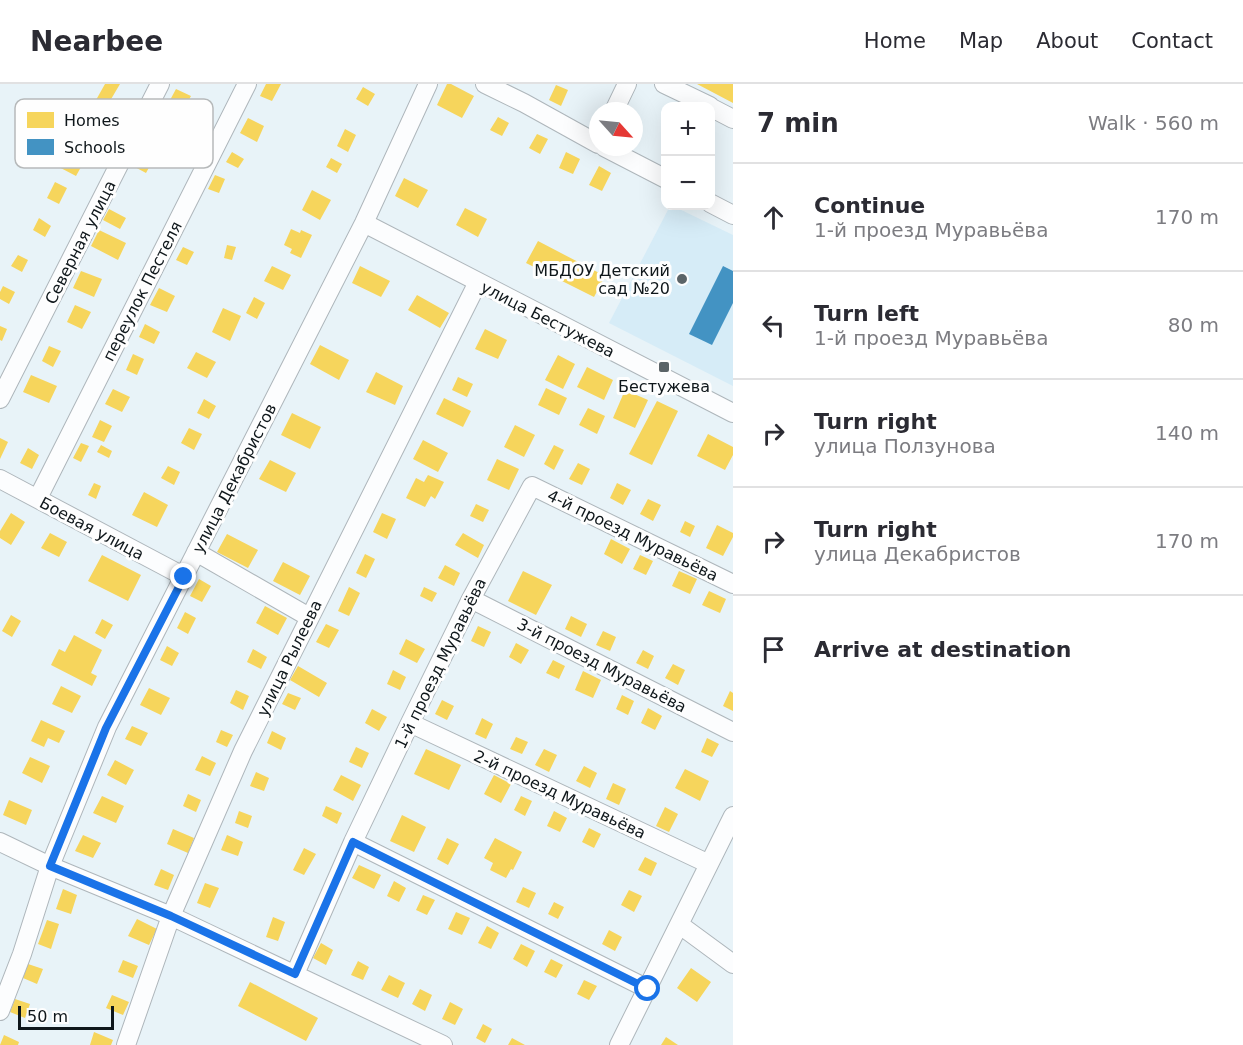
<!DOCTYPE html>
<html lang="en">
<head>
<meta charset="utf-8">
<style>
	:root { --surface:#fff; --page:#f7f7f7; --text:#2b2b33; --muted:#7c7c81; --line:#e1e1e2 }
	body { margin:0; font-family:"DejaVu Sans",sans-serif; background:var(--page); color:var(--text) }
	.controls { position:absolute; right:18px; top:18px; display:grid; overflow:hidden; border-radius:12px; box-shadow:0 6px 24px #0002 }
	.controls button { width:54px; height:54px; display:grid; place-items:center; padding:0; border:0; border-bottom:2px solid var(--line); background:var(--surface); color:var(--text); font:30px sans-serif }
	.compass { position:absolute; left:589px; top:18px; width:54px; height:54px; border-radius:50%; background:var(--surface); box-shadow:0 6px 24px #0002; rotate:117deg }
	.scale { position:absolute; left:18px; bottom:15px; width:96px; box-sizing:border-box; padding-left:6px; border:3px solid #0f171b; border-top:0; font-size:16px; line-height:21px; white-space:nowrap; color:#0f171b; -webkit-text-stroke:4px #fefefe; paint-order:stroke }
	.stop { position:absolute; width:18px; height:18px; margin:-14px; border:4px solid #1a73e8; border-radius:50%; background:#fff }
	.stop.end { background:#1a73e8; border-color:#fff; box-shadow:0 2px 6px #0008 }
	.list { margin:0; padding:0; list-style:none }
	h2 { display:flex; justify-content:space-between; align-items:center; height:78px; margin:0; padding:0 24px; font-size:26px }
	h2 small { font-size:20px; font-weight:400; color:var(--muted) }
	.list li { display:grid; grid-template-columns:39px 1fr auto; gap:18px; align-items:center; box-sizing:border-box; height:108px; padding:0 24px; border-top:2px solid var(--line) }
	.list b { display:block; font-size:22px; white-space:nowrap }
	.list p { margin:0; font-size:20px; white-space:nowrap; color:var(--muted) }
	.list em { font-size:20px; font-style:normal; color:var(--muted) }
	.icon { flex:none; width:33px; height:33px; fill:none; stroke:currentColor; stroke-width:2; stroke-linecap:round; stroke-linejoin:round }
	.map { position:relative; flex:none; width:733px; height:961px; overflow:hidden }
	header { display:flex; align-items:center; gap:36px; box-sizing:border-box; height:84px; padding:0 30px; background:var(--surface); border-bottom:2px solid var(--line) }
	header strong { font-size:28px }
	nav { display:flex; gap:33px; margin-inline-start:auto; font-size:21px }
	main { display:flex }
	aside { flex:1; background:var(--surface) }
	.map>svg:first-child { display:block }
	.built { fill:#d6ecf7 }
	.homes { fill:#f6d55c }
	.schools { fill:#4393c3 }
	.lines { fill:none; stroke-linecap:round; stroke-linejoin:round }
	.minor-casing { stroke:#aeb6bb; stroke-width:20 }
	.minor { stroke:#fcfdfe; stroke-width:18 }
	.route { stroke:#1a73e8; stroke-width:8 }
	.poi-dot { fill:#5b6468; stroke:#fefefe; stroke-width:2 }
	.labels { text-anchor:middle; stroke-width:6; stroke-linejoin:round; paint-order:stroke }
	.street-label { font-size:16px; fill:#0f171b; stroke:#fefefe }
	.poi-label { font-size:16px; fill:#0f171b; stroke:#fefefe; text-anchor:end }
	.key { fill:#fefefe; stroke:#b6b9ba; stroke-width:1.5 }
	.key-label { font-size:16px; fill:#0f171b }
</style>
</head>
<body>
<header>
<strong>Nearbee</strong>
<nav><a>Home</a><a>Map</a><a>About</a><a>Contact</a></nav>
</header>
<main>
<div class="map">
<svg width="733" height="961" viewBox="0 0 733 961">
	<rect width="100%" height="100%" fill="#e8f3f8"/>
	<path class="built" d="M670,122H673L733,151V302L609,239Z"/>
	<path class="homes" d="M105,0H120L107,22L96,16Z
		M266,0H281L272,17L260,12Z
		M447,0H451L474,12L462,34L437,21Z
		M697,0H733V19Z
		M556,1L568,6L561,22L549,16Z
		M363,3L375,10L368,22L356,15Z
		M176,5L191,12L184,25L169,18Z
		M498,33L509,39L502,52L490,46Z
		M248,34L264,42L257,58L240,49Z
		M345,45L356,51L348,68L337,62Z
		M537,50L548,55L540,70L529,64Z
		M65,62L86,74L76,92L55,81Z
		M140,67L154,74L146,89L133,82Z
		M232,68L244,75L238,84L226,78Z
		M566,68L580,75L573,90L559,84Z
		M331,74L342,80L337,89L326,83Z
		M599,82L611,89L602,107L589,101Z
		M215,91L225,95L219,109L208,105Z
		M404,94L428,106L418,124L395,112Z
		M55,98L67,104L59,120L47,114Z
		M312,106L331,116L320,136L302,126Z
		M465,124L487,135L478,153L456,141Z
		M109,125L126,134L120,145L103,136Z
		M39,134L51,142L45,153L33,146Z
		M291,145L300,149L301,146L312,151L301,174L290,169L292,165L284,161Z
		M99,146L126,159L118,176L91,162Z
		M538,157L605,192L594,213L526,179Z
		M227,161L236,163L232,176L224,174Z
		M183,163L194,168L187,181L176,176Z
		M18,171L28,176L22,188L11,182Z
		M272,182L291,191L283,206L264,197Z
		M360,182L390,197L381,213L352,199Z
		M81,187L102,195L94,213L73,204Z
		M3,202L15,208L9,220L0,215V208Z
		M159,204L175,212L167,228L150,221Z
		M417,211L449,229L440,244L408,226Z
		M254,213L265,219L257,235L246,229Z
		M75,221L91,228L82,245L67,238Z
		M223,224L241,232L230,257L212,248Z
		M145,240L160,248L154,260L139,253Z
		M0,242L7,245L2,257L0,256Z
		M485,245L507,256L498,275L475,265Z
		M320,261L349,276L339,296L310,280Z
		M49,262L61,267L53,283L42,277Z
		M196,268L216,278L207,294L187,284Z
		M133,270L144,275L137,291L126,286Z
		M558,271L575,280L563,305L545,296Z
		M587,283L613,296L604,316L577,303Z
		M376,288L403,302L395,321L366,308Z
		M31,291L57,302L49,319L23,308Z
		M458,293L473,300L467,313L452,306Z
		M546,304L567,314L559,331L538,321Z
		M113,305L130,313L122,328L105,320Z
		M625,306L648,316L635,344L613,334Z
		M444,314L471,327L463,343L436,330Z
		M204,315L216,322L209,335L197,329Z
		M657,317L678,327L652,381L629,370Z
		M588,324L605,332L597,350L579,341Z
		M292,329L321,343L310,365L281,351Z
		M100,336L112,342L104,358L92,353Z
		M515,341L535,351L524,373L504,363Z
		M189,344L202,350L194,366L181,359Z
		M708,350L733,363V371L725,386L697,372Z
		M0,354L8,358L0,375Z
		M423,356L448,369L438,388L413,375Z
		M81,359L89,362L81,378L73,374Z
		M101,361L112,367L109,374L97,368Z
		M554,361L564,366L554,386L544,380Z
		M28,364L39,371L32,385L20,379Z
		M497,375L519,385L509,406L487,396Z
		M270,376L296,389L286,408L259,395Z
		M578,379L590,385L582,401L569,395Z
		M168,382L180,388L174,401L161,394Z
		M428,391L444,398L435,415L431,412L425,423L406,414L416,394L424,398Z
		M94,399L101,402L96,415L88,411Z
		M617,399L631,406L623,421L610,414Z
		M144,408L168,421L157,443L132,431Z
		M648,415L661,421L653,437L640,430Z
		M476,420L489,426L483,438L470,432Z
		M11,429L25,438L11,461L0,454V447Z
		M382,429L396,435L387,455L373,448Z
		M685,437L695,442L690,453L680,448Z
		M717,441L733,449V453L723,472L706,464Z
		M50,449L67,458L59,473L41,464Z
		M463,449L484,461L478,474L455,461Z
		M227,450L258,466L248,484L217,468Z
		M611,455L630,465L622,480L604,470Z
		M365,470L375,475L366,494L356,489Z
		M102,471L141,491L128,517L88,497Z
		M640,471L653,477L646,491L633,485Z
		M283,478L310,492L300,511L273,497Z
		M445,481L460,489L454,502L438,494Z
		M523,487L552,501L536,531L508,517Z
		M679,487L697,495L690,510L672,502Z
		M199,495L211,502L202,518L190,512Z
		M349,503L360,509L349,532L338,527Z
		M424,503L437,509L432,518L420,512Z
		M709,507L726,515L720,529L702,521Z
		M265,522L287,534L278,551L256,539Z
		M185,528L196,534L188,550L177,544Z
		M11,531L21,537L12,553L2,547Z
		M571,532L587,540L581,553L565,545Z
		M102,535L113,541L105,555L95,549Z
		M326,540L339,546L329,564L316,558Z
		M478,542L491,548L484,563L471,557Z
		M603,547L616,553L610,567L596,561Z
		M74,551L102,566L91,589L97,592L92,602L51,581L59,565L65,568Z
		M406,555L425,565L417,579L399,570Z
		M516,559L529,566L521,580L509,573Z
		M167,562L179,569L172,582L160,576Z
		M253,565L267,573L261,585L247,578Z
		M643,566L654,572L648,585L636,579Z
		M553,576L565,582L559,595L546,589Z
		M673,580L685,586L678,601L665,594Z
		M298,582L327,599L319,613L290,596Z
		M393,586L406,593L400,606L387,600Z
		M583,587L601,596L593,614L575,606Z
		M61,602L81,612L72,629L52,620Z
		M149,604L170,614L161,631L140,621Z
		M236,606L249,612L243,626L230,619Z
		M730,607L733,609V627L723,622Z
		M288,609L301,614L295,626L282,620Z
		M622,611L634,617L628,631L616,625Z
		M442,616L454,622L447,636L435,630Z
		M648,624L662,632L655,646L641,639Z
		M372,625L387,633L379,647L365,639Z
		M482,634L493,640L486,655L475,650Z
		M41,636L65,647L59,659L48,654L44,663L31,657Z
		M132,642L148,649L141,662L125,655Z
		M221,646L233,651L227,663L216,658Z
		M272,647L286,654L281,666L267,659Z
		M516,653L528,658L522,670L510,665Z
		M707,654L719,660L712,673L701,668Z
		M356,663L369,669L362,684L349,678Z
		M426,665L461,681L449,706L414,690Z
		M544,665L557,671L549,688L535,681Z
		M202,672L216,679L210,692L195,686Z
		M30,673L50,682L42,699L22,689Z
		M115,676L134,686L126,701L107,691Z
		M584,682L597,689L590,704L576,697Z
		M685,685L709,697L700,717L675,704Z
		M256,688L269,694L264,707L250,702Z
		M341,691L361,701L353,717L333,706Z
		M494,691L511,700L501,719L484,710Z
		M613,699L626,705L619,721L606,715Z
		M188,710L201,716L196,728L183,722Z
		M102,712L124,722L116,739L93,729Z
		M521,712L532,717L525,732L514,726Z
		M9,716L32,726L26,741L3,731Z
		M326,722L342,729L337,740L322,732Z
		M665,723L678,730L669,748L656,742Z
		M239,727L252,732L248,744L235,739Z
		M554,727L567,734L560,748L547,742Z
		M402,731L426,743L414,768L390,757Z
		M589,744L601,750L594,764L582,758Z
		M173,745L194,754L188,769L167,760Z
		M83,751L101,759L93,774L75,767Z
		M227,751L243,758L238,772L221,766Z
		M447,754L459,760L448,781L437,775Z
		M495,754L522,768L513,786L511,785L506,794L490,786L493,779L484,774Z
		M304,764L316,770L304,791L293,786Z
		M645,773L657,779L651,792L638,786Z
		M359,781L381,791L374,805L352,794Z
		M161,785L174,791L168,806L154,801Z
		M394,797L406,804L399,818L387,812Z
		M205,799L219,804L210,824L197,819Z
		M523,803L536,809L529,824L516,818Z
		M63,805L77,811L71,830L56,825Z
		M629,806L642,812L634,828L621,821Z
		M423,811L435,816L427,831L416,826Z
		M554,818L564,823L558,835L548,830Z
		M456,828L470,834L462,851L448,845Z
		M273,833L285,838L278,857L266,853Z
		M137,835L157,845L149,861L128,852Z
		M47,836L59,840L51,865L38,860Z
		M487,842L499,849L491,865L478,859Z
		M609,846L622,853L615,867L602,860Z
		M321,859L333,866L326,881L313,874Z
		M521,860L535,867L527,883L513,875Z
		M551,875L563,881L556,894L544,888Z
		M123,876L138,882L133,894L118,888Z
		M358,877L369,883L363,896L351,891Z
		M28,880L43,885L37,900L23,894Z
		M691,884L711,898L697,918L677,904Z
		M389,891L405,899L398,914L381,906Z
		M584,896L597,902L589,916L577,910Z
		M250,898L318,934L306,957L238,922Z
		M420,905L432,911L425,927L412,920Z
		M112,911L129,918L123,931L106,924Z
		M15,915L30,920L25,934L10,928Z
		M450,918L463,925L455,941L442,935Z
		M483,940L492,945L485,959L476,954Z
		M94,948L113,956L111,961H90Z
		M4,951L19,958L18,961H0Z
		M666,953L678,961H661Z
		M512,954L525,961H508Z"/>
	<path class="schools" d="M723,182L733,187V219L712,261L689,250Z"/>
	<g class="lines">
		<defs>
			<path id="minor" d="M485,0L524,19L598,60
				M664,0L710,22
				M710,23L733,35
				M614,27L627,0
				M604,63L666,95
				M710,119L733,131
				M364,139L733,329
				M0,315L160,0
				M0,395L185,493
				M38,414L247,0
				M196,468L309,533
				M471,515L733,648
				M410,639L709,780
				M0,758L50,782L171,832L443,961
				M353,758L648,905
				M680,841L733,880
				M295,890L353,758L410,639L471,515L532,402L733,500
				M0,927L22,870L50,782L107,643L364,139L428,0
				M126,961L171,832L243,667L478,198
				M619,961L733,732"/>
		</defs>
		<use href="#minor" class="minor-casing"/>
		<use href="#minor" class="minor"/>
	</g>
	<g class="lines">
		<path class="route" d="M184,493L106,644L50,782L171,832L295,890L353,758L648,905"/>
	</g>
	<g class="poi-dot">
		<circle cx="682" cy="195" r="6"/>
		<rect x="658" y="277" width="12" height="12" rx="3"/>
	</g>
	<g class="labels">
		<g class="street-label">
			<text transform="translate(80 158) rotate(-63)" y="6">Северная улица</text>
			<text transform="translate(142 207) rotate(-63)" y="6">переулок Пестеля</text>
			<text transform="translate(548 235) rotate(27)" y="6">улица Бестужева</text>
			<text transform="translate(234 394) rotate(-63)" y="6">улица Декабристов</text>
			<text transform="translate(92 444) rotate(28)" y="6">Боевая улица</text>
			<text transform="translate(633 451) rotate(26)" y="6">4-й проезд Муравьёва</text>
			<text transform="translate(289 574) rotate(-64)" y="6">улица Рылеева</text>
			<text transform="translate(440 579) rotate(-64)" y="6">1-й проезд Муравьёва</text>
			<text transform="translate(602 581) rotate(27)" y="6">3-й проезд Муравьёва</text>
			<text transform="translate(560 710) rotate(25)" y="6">2-й проезд Муравьёва</text>
		</g>
		<g class="poi-label">
			<text x="670" y="192">МБДОУ Детский<tspan x="670" dy="18">сад №20</tspan></text>
			<text x="664" y="308" text-anchor="middle">Бестужева</text>
		</g>
	</g>
	<rect x="15" y="15" width="198" height="69" rx="9" class="key"/>
	<rect x="27" y="28" width="27" height="16" fill="#f6d55c"/>
	<rect x="27" y="55" width="27" height="16" fill="#4393c3"/>
	<g class="key-label">
		<text x="64" y="42">Homes</text>
		<text x="64" y="69">Schools</text>
	</g>
</svg>
<div class="controls">
<button>+</button>
<button>−</button>
</div>
<svg class="compass" viewBox="-18 -18 36 36"><path d="M0-13l5 13h-10z" fill="#e53935"/><path d="M0 13l5-13h-10z" fill="#7c7c81"/></svg>
<div class="scale">50 m</div>
<div class="stop" style="left:648px;top:905px"></div>
<div class="stop end" style="left:184px;top:493px"></div>
</div>
<aside>
<h2>7 min<small>Walk · 560 m</small></h2>
<ul class="list">
<li><svg class="icon" aria-label="ahead" viewBox="0 0 24 24"><path d="M12 20V5M6 11l6-6 6 6"/></svg><div><b>Continue</b><p>1-й проезд Муравьёва</p></div><em>170 m</em></li>
<li><svg class="icon" aria-label="left" viewBox="0 0 24 24"><path d="M17 20v-9H6M10 6l-5 5 5 5"/></svg><div><b>Turn left</b><p>1-й проезд Муравьёва</p></div><em>80 m</em></li>
<li><svg class="icon" aria-label="right" viewBox="0 0 24 24"><path d="M7 20v-9h11M14 6l5 5-5 5"/></svg><div><b>Turn right</b><p>улица Ползунова</p></div><em>140 m</em></li>
<li><svg class="icon" aria-label="right" viewBox="0 0 24 24"><path d="M7 20v-9h11M14 6l5 5-5 5"/></svg><div><b>Turn right</b><p>улица Декабристов</p></div><em>170 m</em></li>
<li><svg class="icon" aria-label="arrive" viewBox="0 0 24 24"><path d="M6 21V4h12l-3 4 3 4H6"/></svg><div><b>Arrive at destination</b></div></li>
</ul>
</aside>
</main>
</body>
</html>
